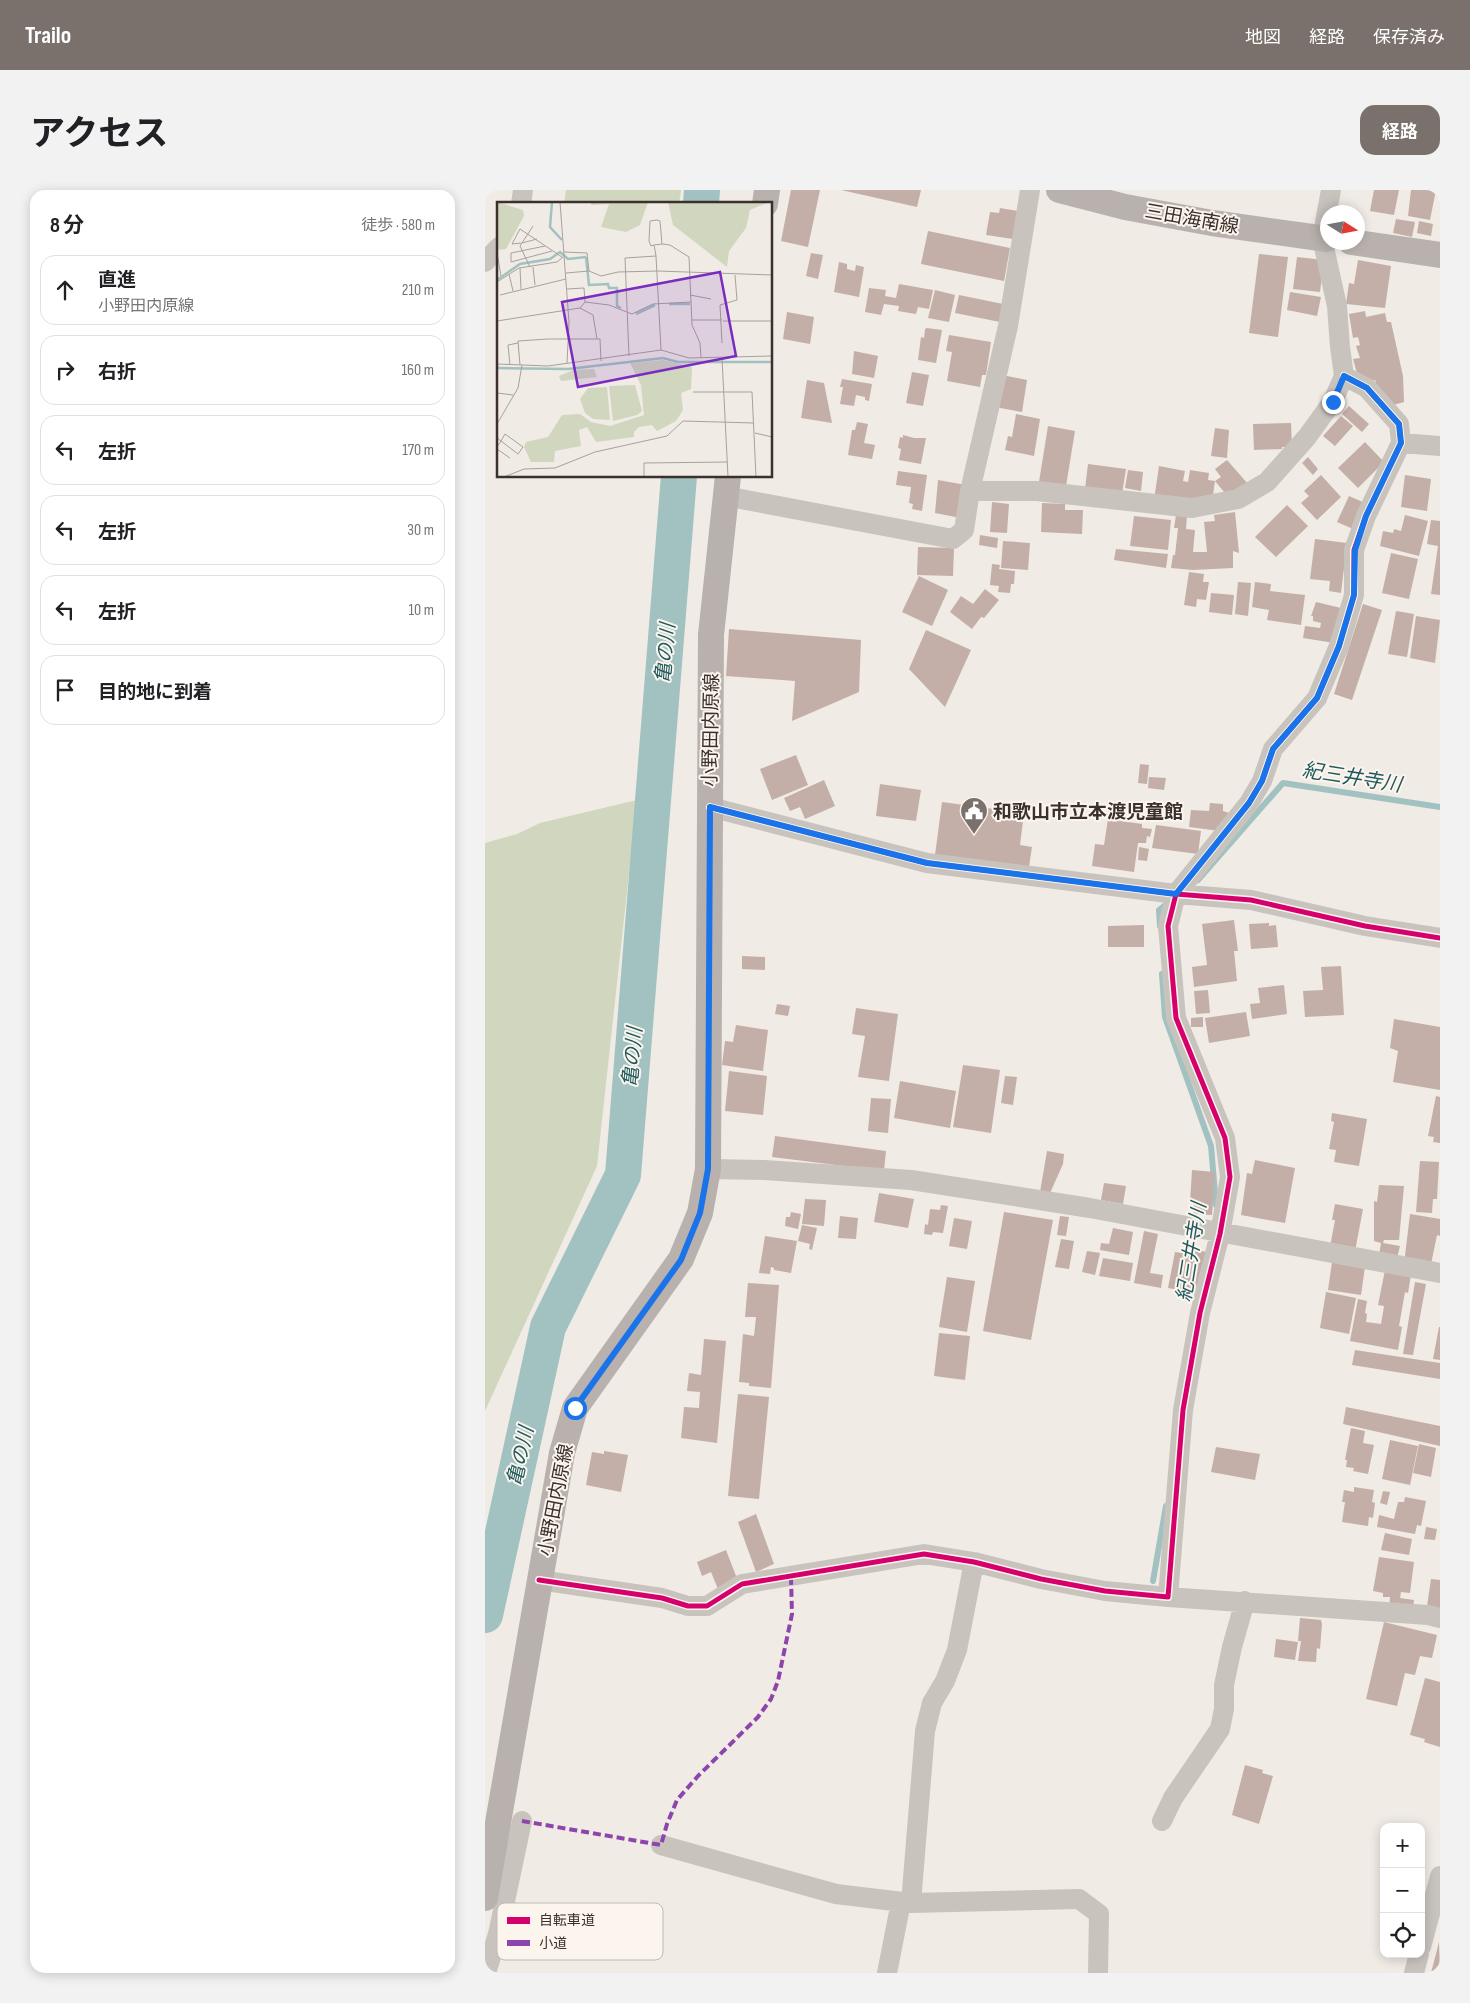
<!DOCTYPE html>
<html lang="ja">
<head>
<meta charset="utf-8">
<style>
	:root { --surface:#fff; --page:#f2f2f2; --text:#202124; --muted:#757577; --line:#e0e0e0; --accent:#7a716c }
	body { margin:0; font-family:"Sofia Sans Condensed","Noto Sans JP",sans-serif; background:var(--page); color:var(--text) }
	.controls { position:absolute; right:15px; bottom:15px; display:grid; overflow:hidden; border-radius:10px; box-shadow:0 2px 12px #0003 }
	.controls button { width:45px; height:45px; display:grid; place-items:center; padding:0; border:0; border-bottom:1px solid var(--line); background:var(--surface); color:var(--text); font:25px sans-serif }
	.compass { position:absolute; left:835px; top:15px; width:45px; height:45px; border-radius:50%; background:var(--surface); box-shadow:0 2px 12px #0003; rotate:101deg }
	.stop { position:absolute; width:15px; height:15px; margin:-11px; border:4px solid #1a73e8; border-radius:50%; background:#fff }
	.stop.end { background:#1a73e8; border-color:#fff; box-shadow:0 1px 5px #0008 }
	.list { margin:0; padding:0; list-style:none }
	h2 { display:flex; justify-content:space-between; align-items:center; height:65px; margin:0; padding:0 20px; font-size:21px }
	h2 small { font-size:16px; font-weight:400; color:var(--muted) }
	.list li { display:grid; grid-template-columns:32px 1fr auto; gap:15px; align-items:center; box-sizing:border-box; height:70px; margin:0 10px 10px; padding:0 10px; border:1px solid var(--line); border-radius:15px }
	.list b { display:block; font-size:19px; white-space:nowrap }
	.list p { margin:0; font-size:16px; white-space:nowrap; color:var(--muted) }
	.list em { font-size:16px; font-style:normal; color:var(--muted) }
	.icon { flex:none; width:28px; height:28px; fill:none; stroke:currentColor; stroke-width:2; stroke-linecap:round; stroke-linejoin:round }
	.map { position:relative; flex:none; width:955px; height:1783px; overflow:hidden; border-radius:15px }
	header { display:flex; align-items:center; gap:30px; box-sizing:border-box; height:70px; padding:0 25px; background:var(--accent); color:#fff }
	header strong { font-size:24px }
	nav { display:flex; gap:28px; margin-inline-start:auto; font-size:18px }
	.intro { display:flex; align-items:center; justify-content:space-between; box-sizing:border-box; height:120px; padding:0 30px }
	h1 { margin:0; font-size:35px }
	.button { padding:12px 22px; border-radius:15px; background:var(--accent); color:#fff; font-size:18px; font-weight:700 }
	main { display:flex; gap:30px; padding:0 30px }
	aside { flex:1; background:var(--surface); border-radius:15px; box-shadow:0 2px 12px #0003 }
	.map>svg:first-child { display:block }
	.green { fill:#d1d6bf }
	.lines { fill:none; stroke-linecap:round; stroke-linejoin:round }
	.stream { stroke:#a1c2c1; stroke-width:6 }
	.river { stroke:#a1c2c1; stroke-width:36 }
	.building { fill:#c3afa7 }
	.minor { stroke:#c9c3be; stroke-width:20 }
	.major { stroke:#b8b1ad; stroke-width:26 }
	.quiet { stroke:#8e44ad; stroke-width:4; stroke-dasharray:8 4; stroke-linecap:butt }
	.cycleway-casing { stroke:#fbf5ee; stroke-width:8 }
	.cycleway { stroke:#d6006c; stroke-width:5 }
	.route { stroke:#1a73e8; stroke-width:6 }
	.labels { text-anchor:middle; stroke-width:4; stroke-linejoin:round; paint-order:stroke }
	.street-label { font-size:19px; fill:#3b302b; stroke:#fbf5ee }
	.poi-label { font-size:19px; font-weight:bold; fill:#3b302b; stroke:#fbf5ee; text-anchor:start }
	.water-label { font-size:20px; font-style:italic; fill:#1f5a5e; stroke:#fbf5ee }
	.inset-river { fill:none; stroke:#a1c2c1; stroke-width:2.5 }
	.inset-road { fill:none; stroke:#a8a09b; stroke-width:1 }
	.view { fill:#7b2cbf; fill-opacity:0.15; stroke:#7b2cbf; stroke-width:2.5 }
	.inset-edge { fill:none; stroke:#3b302b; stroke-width:2.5 }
	.key { fill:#fbf5ee; stroke:#c1bab4; stroke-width:1 }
	.key-label { font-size:14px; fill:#3b302b }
</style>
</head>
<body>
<header>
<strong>Trailo</strong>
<nav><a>地図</a><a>経路</a><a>保存済み</a></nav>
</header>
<div class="intro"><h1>アクセス</h1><a class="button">経路</a></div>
<main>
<aside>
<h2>8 分<small>徒歩 · 580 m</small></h2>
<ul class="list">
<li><svg class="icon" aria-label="ahead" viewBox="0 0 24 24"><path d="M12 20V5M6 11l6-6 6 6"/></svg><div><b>直進</b><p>小野田内原線</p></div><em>210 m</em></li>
<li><svg class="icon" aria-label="right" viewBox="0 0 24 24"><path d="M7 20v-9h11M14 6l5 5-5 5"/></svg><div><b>右折</b></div><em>160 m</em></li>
<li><svg class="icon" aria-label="left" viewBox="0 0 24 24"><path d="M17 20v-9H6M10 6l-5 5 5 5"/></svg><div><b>左折</b></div><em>170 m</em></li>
<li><svg class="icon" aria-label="left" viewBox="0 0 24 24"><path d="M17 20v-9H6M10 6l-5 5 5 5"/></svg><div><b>左折</b></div><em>30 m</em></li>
<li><svg class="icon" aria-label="left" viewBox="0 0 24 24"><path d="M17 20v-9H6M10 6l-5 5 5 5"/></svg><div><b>左折</b></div><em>10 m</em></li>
<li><svg class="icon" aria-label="arrive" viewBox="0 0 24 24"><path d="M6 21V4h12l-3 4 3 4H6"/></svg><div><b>目的地に到着</b></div></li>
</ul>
</aside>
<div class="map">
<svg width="955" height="1783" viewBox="0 0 955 1783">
	<rect width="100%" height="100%" fill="#f0ebe5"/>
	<path class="green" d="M81,0H196L194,14H79Z
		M152,610L112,976L0,1221V653L32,644L55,633Z"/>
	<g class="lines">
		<path class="stream" d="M713,690L798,593L955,617
			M675,736L674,720L683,713
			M677,784L680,827L726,956L731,1015
			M668,1391L681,1316"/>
		<path class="river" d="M216,14L217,0
			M0,1425L63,1137L138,985L194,286"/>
	</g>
	<path class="building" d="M306,0H335L323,57L296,51Z
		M356,0H436L432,17Z
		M889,0H914L909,25L885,21Z
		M926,0H951L945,30L923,26Z
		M515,18L533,21L528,49L501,45L505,22L514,23Z
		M911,29L930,32L927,47L908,43Z
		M934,31L948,34L946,46L932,43Z
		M443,41L525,58L519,91L436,74Z
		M326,63L338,65L333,89L321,86Z
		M774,64L803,67L793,147L764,143Z
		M812,67L839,70L835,102L808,99Z
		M873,70L906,76L900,118L861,114L864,93L869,94Z
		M354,72L362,74V79L370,81L371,75L379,77L374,107L349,102Z
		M414,94L448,100L444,119L433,117L431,124L413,121L414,116L399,114L396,125L380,122L384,98L401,100L400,106L411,108Z
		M450,100L470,105L464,132L443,128Z
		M805,102L836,107L832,126L802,120Z
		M474,105L518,114L515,132L470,123Z
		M880,121L881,127L900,123L902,132H906L918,186L919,212L898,218L890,190L875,194L868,169L875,168L871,156L875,155L873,147L868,148L864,124Z
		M302,122L329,127L325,154L298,149Z
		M442,138L457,140L451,173L433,170L436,147L439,148L440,139Z
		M464,145L506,152L501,185H497L495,197L462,191L467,162L461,161Z
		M369,161L393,166L389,188L367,184Z
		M427,182L444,185L438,216L421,213Z
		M517,185L542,190L537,222L510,217Z
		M357,189L387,194L384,211L380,210V207L371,205L369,216L355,214L358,197H355Z
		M322,190L339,193L347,233L316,228Z
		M864,216L884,234L877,242L857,224Z
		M531,224L555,229L549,266L520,260L523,246L527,247Z
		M856,226L868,236L850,256L838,246Z
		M372,232L383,234L379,253L390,255L387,269L363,265L367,240H370Z
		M806,233L807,257H797V259L769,260L768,234Z
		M563,236L590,241L580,302L553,298Z
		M730,238L744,240L742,268L726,266Z
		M418,245L429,248H441L436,274L414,270L416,259L413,258L415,247L418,248Z
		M880,252L899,272L873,298L853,278Z
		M823,267L833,279L828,285L817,273Z
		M742,270L763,294L745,309L730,291L736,287L730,279Z
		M603,274L641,279L637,304L600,299Z
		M674,276L700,281L698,291L703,292L705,280L724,283L723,290L730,291L727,312L669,310Z
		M643,280L658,282L656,301L640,298Z
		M413,281L442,285L437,321L427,319L428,314L424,313L426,297L411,295Z
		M836,285L856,307L832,330L816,313L824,306L819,301Z
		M920,285L946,289L942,321L916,317Z
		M453,290L481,295L476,328L450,323Z
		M864,306L880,313L868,339L852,332Z
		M507,312L524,314L522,343L505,342Z
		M557,313L580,314V320H598L597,344L556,342Z
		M802,315L823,336L791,367L770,347Z
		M750,322L754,363L748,361V378L708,380L686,378L688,365H690L693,338H689L691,325L702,326L701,339L710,340L708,362H722L719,332L730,331L729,325Z
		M920,325L943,331L934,366L895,356L898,341L908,343L909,339L916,341Z
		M649,326L686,330L683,360L645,356Z
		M946,330L955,331V405L946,404L953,356L942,354Z
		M495,345L513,348L512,358L494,355Z
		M830,349L862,353L856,403L844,401L845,391L825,389Z
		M518,351L545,353L543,380L516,378Z
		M433,357L469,358L468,386L432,385Z
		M631,359L683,364L681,378L629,370Z
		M906,363L933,369L924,409L897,403Z
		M507,374L515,375L514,379L530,381L529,394H526L525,403L513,402L514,396L505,395Z
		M704,382L719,384L718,392H724L721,410L712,409L711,417L699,415Z
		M434,386L463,400L447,436L417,422Z
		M753,392L766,393L763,426L750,424Z
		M770,392L786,394L785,401L820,405L816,435L782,430L784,420L767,417Z
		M500,399L514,410L499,428L496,427L487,439L465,422L476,406L488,414Z
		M726,403L749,405L747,425L724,422Z
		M831,412L856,418L849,453L818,448L820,436L835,438L836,433L828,431V426H826Z
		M878,414L897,420L867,510L849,504Z
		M911,421L929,424L922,467L903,464Z
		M931,426L955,430L950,473L925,468Z
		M244,439L376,450L374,502L307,531L310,491L241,486Z
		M441,440L486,460L460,517L424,479Z
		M311,565L323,595L287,610L275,579Z
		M655,574L664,575L662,594L653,593Z
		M664,587L681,588L679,600L663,598Z
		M339,590L350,616L320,629L315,617L305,621L299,608Z
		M395,594L436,600L431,631L391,626Z
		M457,612L539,623L535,655L547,657L544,677L450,665Z
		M725,613L738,614V621L744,623L735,641L704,637L706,620L724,621Z
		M623,629L657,634V638L667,639L665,647L662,646L661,653H653L649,682L607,676L610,654L619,655Z
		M671,635L716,641L713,664L667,658Z
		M654,657L664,659L662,671L653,670Z
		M749,730L753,761H749L752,791L709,797L707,777L722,775L717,734Z
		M784,733V736L791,735L793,757L766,759L764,734Z
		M659,735V757H623V736Z
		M257,766L280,767V780L257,779Z
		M856,776L859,825L820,827L818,801L838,800L836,777Z
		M799,795L802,824L767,829L765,814L775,813L773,798Z
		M723,800L725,823L711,824L709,801Z
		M292,814L305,816L303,826L290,824Z
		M371,818L413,824L404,891L373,887L380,846L367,844Z
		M761,822L765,846L724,853L720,828Z
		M718,827V837H706V828Z
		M909,829L955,837V900L908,892L913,861L905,858Z
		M251,835L283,840L278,881L237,875L240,851L248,852Z
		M478,875L515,880L506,943L468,937Z
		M244,881L282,886L278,925L240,921Z
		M520,886L532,887L528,915L516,913Z
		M415,891L471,901L465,938L409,928Z
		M951,906L955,907V953L948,952L949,947L943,946Z
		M386,908L406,909L403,943L383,941Z
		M847,923L882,929L874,976L849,972L851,960L844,959L849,932L846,931Z
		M290,946L401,961L399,981L287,967Z
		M562,961L579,964L578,974L565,1003L555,1002Z
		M770,970L810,978L800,1033L756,1025L762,983L767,984Z
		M935,971L954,972L952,1009H948L947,1023L931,1022Z
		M707,980L730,982L727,1025L708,1024L709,1013L705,1012Z
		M619,993L641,996L638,1014L616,1010Z
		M894,995L919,996L914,1050H899L898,1053L915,1056L912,1068L894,1065L896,1053L889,1051V1011L892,1012Z
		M394,1003L429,1009L423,1038L389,1032Z
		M320,1009L341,1010L339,1036L317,1034Z
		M850,1014L878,1019L870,1061L845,1057L850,1030H847Z
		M456,1015L463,1016L458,1043L448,1042L447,1045L439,1044L440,1034L443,1035L445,1019L455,1020Z
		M306,1022L316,1024L313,1039L300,1036L301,1027H305Z
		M519,1022L568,1030L546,1150L498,1141Z
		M925,1024L955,1029V1046L952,1045L945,1079L919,1074Z
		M355,1026L373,1028L371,1049L353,1048Z
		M575,1026L584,1027L581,1046L572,1045Z
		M469,1028L487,1031L482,1059L464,1056Z
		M317,1035L332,1038L327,1060L324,1059L325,1054L313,1051Z
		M628,1038L648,1042L644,1065L615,1060L616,1053L624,1054Z
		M659,1041L673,1044L665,1083L678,1085L676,1098L649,1093Z
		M280,1046L312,1051L306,1083L289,1080V1078L286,1077L285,1084L274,1083Z
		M576,1049L589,1051L584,1079L570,1077Z
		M707,1059L722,1062L714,1104L683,1098L690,1062L705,1064Z
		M602,1061L615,1063L610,1085L597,1082Z
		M618,1068L648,1073L645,1091L614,1086Z
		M847,1072L880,1077L876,1105L843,1100Z
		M900,1080L926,1085L923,1103L920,1102L914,1136L917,1137L913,1160L865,1151L873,1109L882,1111L880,1123L882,1124L881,1132L896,1134L899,1116L893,1115Z
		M462,1087L490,1091L482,1142L454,1137Z
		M930,1092L941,1094L928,1165L918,1164Z
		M263,1093L294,1095L286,1198L264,1196V1193L254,1192L258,1144L269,1146L271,1127H260Z
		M841,1102L871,1108L864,1144L835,1138Z
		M954,1137H955V1170L948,1169Z
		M454,1143L485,1146L480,1190L449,1186Z
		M219,1149L241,1151L232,1253L196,1248L199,1217L214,1218L215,1202L202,1201L204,1183L216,1185Z
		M870,1160L955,1173V1189L867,1175Z
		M253,1204L284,1207L274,1309L243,1306Z
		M861,1217L955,1236V1256L858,1234Z
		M866,1238L880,1241L878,1253L889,1255L883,1284L868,1281L869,1278L861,1277L862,1270H860Z
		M905,1250L933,1256L925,1295L897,1289Z
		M934,1254L951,1258L946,1287L928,1283Z
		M731,1257L775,1264L770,1290L726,1282Z
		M119,1261L143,1265L136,1302L101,1295L107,1262L119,1264Z
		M869,1297L889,1300L887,1312L890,1313L888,1328L884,1327L883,1336L857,1332L860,1312H857L859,1300L869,1302Z
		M898,1301L905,1302L902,1315L895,1313Z
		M920,1307L941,1311L936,1336L932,1335L930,1344L892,1337L894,1325L909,1329L913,1312H919Z
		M271,1324L289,1374L271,1382L253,1332Z
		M941,1337L952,1339L950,1350L939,1349Z
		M900,1343L927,1349L924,1365L896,1360Z
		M241,1360L253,1391L233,1399L226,1382L217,1386L212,1372Z
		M894,1367L929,1372L925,1403L916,1402L915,1408L929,1410L927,1425L904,1421L905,1407H898V1403L888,1401Z
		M946,1389L955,1390V1425L941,1423Z
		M815,1428L836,1430L837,1434L835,1459L832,1458L831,1472L813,1471L816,1451H813Z
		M899,1432L952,1445L947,1468L935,1466L930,1485L920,1483L912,1516L881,1509Z
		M791,1449L813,1452L810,1470L789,1467Z
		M940,1488L955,1492V1557L939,1552L940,1549L925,1545Z
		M760,1575L778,1580L777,1583L788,1586L774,1634L747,1625Z
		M954,1752L955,1783H946Z"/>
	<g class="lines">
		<path class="minor" d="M36,14L38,0
			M0,72L14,57
			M916,253L955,256
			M485,301H552L707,318L753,309L782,292L822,247L848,211L859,186L855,157L852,116L837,48L846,0
			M240,306L468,349L479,340L485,301L523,136L545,0
			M225,617L442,673L691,704L766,710L880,736L955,748
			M223,979L279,980L426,990L605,1018L955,1083
			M54,1390L177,1408L203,1416H222L257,1394L439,1364L489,1372L556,1389L620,1401L683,1407L698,1220L715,1123L735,1044L745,987L740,948L691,828L683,736L691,704L764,613L777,591L788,559L832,508L854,456L869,405V360L881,326L916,253L914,234L882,198L859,186
			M683,1407L943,1425L955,1428
			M677,1631L688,1608L735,1539L739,1519V1495L747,1457L760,1411
			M176,1655L351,1704L426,1713L594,1709L614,1724L613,1783
			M426,1713L440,1541L447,1513L460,1491L472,1460L489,1372
			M936,1757L955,1686
			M1,1783L13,1744L37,1631
			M402,1783L416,1712
			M929,1783L934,1764"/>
		<path class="major" d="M574,0L640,17L727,33L842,49
			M280,14L282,0
			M866,52L955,65
			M0,1708L77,1263L90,1218L196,1069L215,1023L223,979L226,445L243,286"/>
		<path class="quiet" d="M37,1631L176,1655L182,1634L192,1610L213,1586L273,1527L286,1509L293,1491L307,1424L306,1387"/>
		<defs>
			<path id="cycleway" d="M225,617L442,673L691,704L766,710L880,736L955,748
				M54,1390L177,1408L203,1416H222L257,1394L439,1364L489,1372L556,1389L620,1401L683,1407L698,1220L715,1123L735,1044L745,987L740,948L691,828L683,736L691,704L764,613L777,591L788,559L832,508L854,456L869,405V360L881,326L916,253L914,234L882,198L859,186"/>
		</defs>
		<use href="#cycleway" class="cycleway-casing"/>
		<use href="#cycleway" class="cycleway"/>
	</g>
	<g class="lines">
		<path class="route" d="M90,1218L196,1070L215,1023L223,979L225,617L442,673L691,704L764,613L777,591L788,559L832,508L854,456L869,405L870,360L881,326L916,253L914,234L882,198L859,186L848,212"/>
	</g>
	<defs>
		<symbol id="civic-pin" viewBox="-11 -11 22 30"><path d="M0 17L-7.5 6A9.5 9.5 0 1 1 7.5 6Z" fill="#7a716c" stroke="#fbf5ee"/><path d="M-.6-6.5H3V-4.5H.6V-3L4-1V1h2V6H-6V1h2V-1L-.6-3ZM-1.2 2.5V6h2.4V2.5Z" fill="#fff"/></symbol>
	</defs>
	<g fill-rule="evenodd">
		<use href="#civic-pin" x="473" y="605" width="32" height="43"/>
	</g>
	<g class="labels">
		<g class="street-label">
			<text transform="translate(707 28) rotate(10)" y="7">三田海南線</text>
			<text transform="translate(225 540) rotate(-89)" y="7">小野田内原線</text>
			<text transform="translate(70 1310) rotate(-79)" y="7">小野田内原線</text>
		</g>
		<g class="poi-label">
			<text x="508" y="628">和歌山市立本渡児童館</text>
		</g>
		<g class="water-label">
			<text transform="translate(180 463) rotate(-85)" y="7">亀の川</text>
			<text transform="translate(867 587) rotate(9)" y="7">紀三井寺川</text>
			<text transform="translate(147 867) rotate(-85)" y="7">亀の川</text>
			<text transform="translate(706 1062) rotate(-81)" y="7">紀三井寺川</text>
			<text transform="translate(35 1266) rotate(-78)" y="7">亀の川</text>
		</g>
	</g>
	<g transform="translate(12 12)">
		<rect width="275" height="275" fill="#f0ebe5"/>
		<path d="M0,0L26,8L27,14L9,47L0,48ZM94,0H151L143,23L129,30L104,25L112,2L94,3ZM171,0H272L253,8L249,26L232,49L230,65L176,23ZM166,158L195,165L194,187L184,191L186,208L179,219L160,229L155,223L142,225L137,230V235L99,240L90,225L82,228L84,244L58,249L57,260H34L27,245L29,240L51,235L65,213L83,212L94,220L113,224L147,213L144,183L133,161ZM97,167L100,175L64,179L62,174L76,168ZM138,183L145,209L140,213L116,219L112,184ZM110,185L113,218L96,217L88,211L83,197L91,186Z" fill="#d1d6bf"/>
		<path class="inset-river" d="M55,0L53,25L65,38M89,55L92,83L111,82L112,86H120V104L124,106M0,78L23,62L53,57L63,50L71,57L89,55M172,102H193M139,112L158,103M0,166L71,167L166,156L181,160H275"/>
		<path class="inset-road" d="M63,0L72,120L70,161M24,41L15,42L23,27L65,55M25,41L40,37M165,42L173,43L192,55L194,100M157,43L165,42L163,19L160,18L153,19L152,39L154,44L157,43L159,54L164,148M48,44L14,51V60L55,49M67,50L90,51L92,69M0,51L4,74M33,65L23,44L36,24M36,65L38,83M23,66L24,87M69,71L92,69L104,74L121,70L161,69L275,73M12,72L16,89M0,80L22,66L60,60L66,55M3,93L69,77M193,93L214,97M88,100L112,103L135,112L156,102L194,100L195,123L203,141L204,155M83,106L96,113L100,137M195,118H225M0,119L83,106L88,100L87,86L70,87M226,119H275M225,141L223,103L240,98L238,73M132,154L128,56L159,54M225,156L231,275M0,162L51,164L164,148L192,156L275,154M13,163L11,143L21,141M23,163L21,139L51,137H103L104,159M196,190H255L259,275M0,191L16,193M0,222L21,186L25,163M258,231L275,235M0,236L4,239L21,252L26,245L8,232L4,239L0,245M0,247L13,256M7,275L27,267L58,266L98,250L170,234L186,219L257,221M147,275V261L230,260"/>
		<path class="view" d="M223,70L239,154L81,185L65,100Z"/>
		<rect width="275" height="275" class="inset-edge"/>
	</g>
	<rect x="12" y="1713" width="166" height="57" rx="8" class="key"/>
	<rect x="22" y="1727" width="23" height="7" fill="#d6006c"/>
	<rect x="22" y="1750" width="23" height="6" fill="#8e44ad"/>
	<g class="key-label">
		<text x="54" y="1735">自転車道</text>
		<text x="54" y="1758">小道</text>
	</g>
</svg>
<div class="controls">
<button>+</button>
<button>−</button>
<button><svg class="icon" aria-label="locate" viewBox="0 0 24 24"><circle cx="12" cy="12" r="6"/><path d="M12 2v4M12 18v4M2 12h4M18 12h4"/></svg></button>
</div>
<svg class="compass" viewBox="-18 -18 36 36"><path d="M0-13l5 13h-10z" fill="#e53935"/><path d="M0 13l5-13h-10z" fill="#757577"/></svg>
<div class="stop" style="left:90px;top:1218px"></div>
<div class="stop end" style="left:848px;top:212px"></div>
</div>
</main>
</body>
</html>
